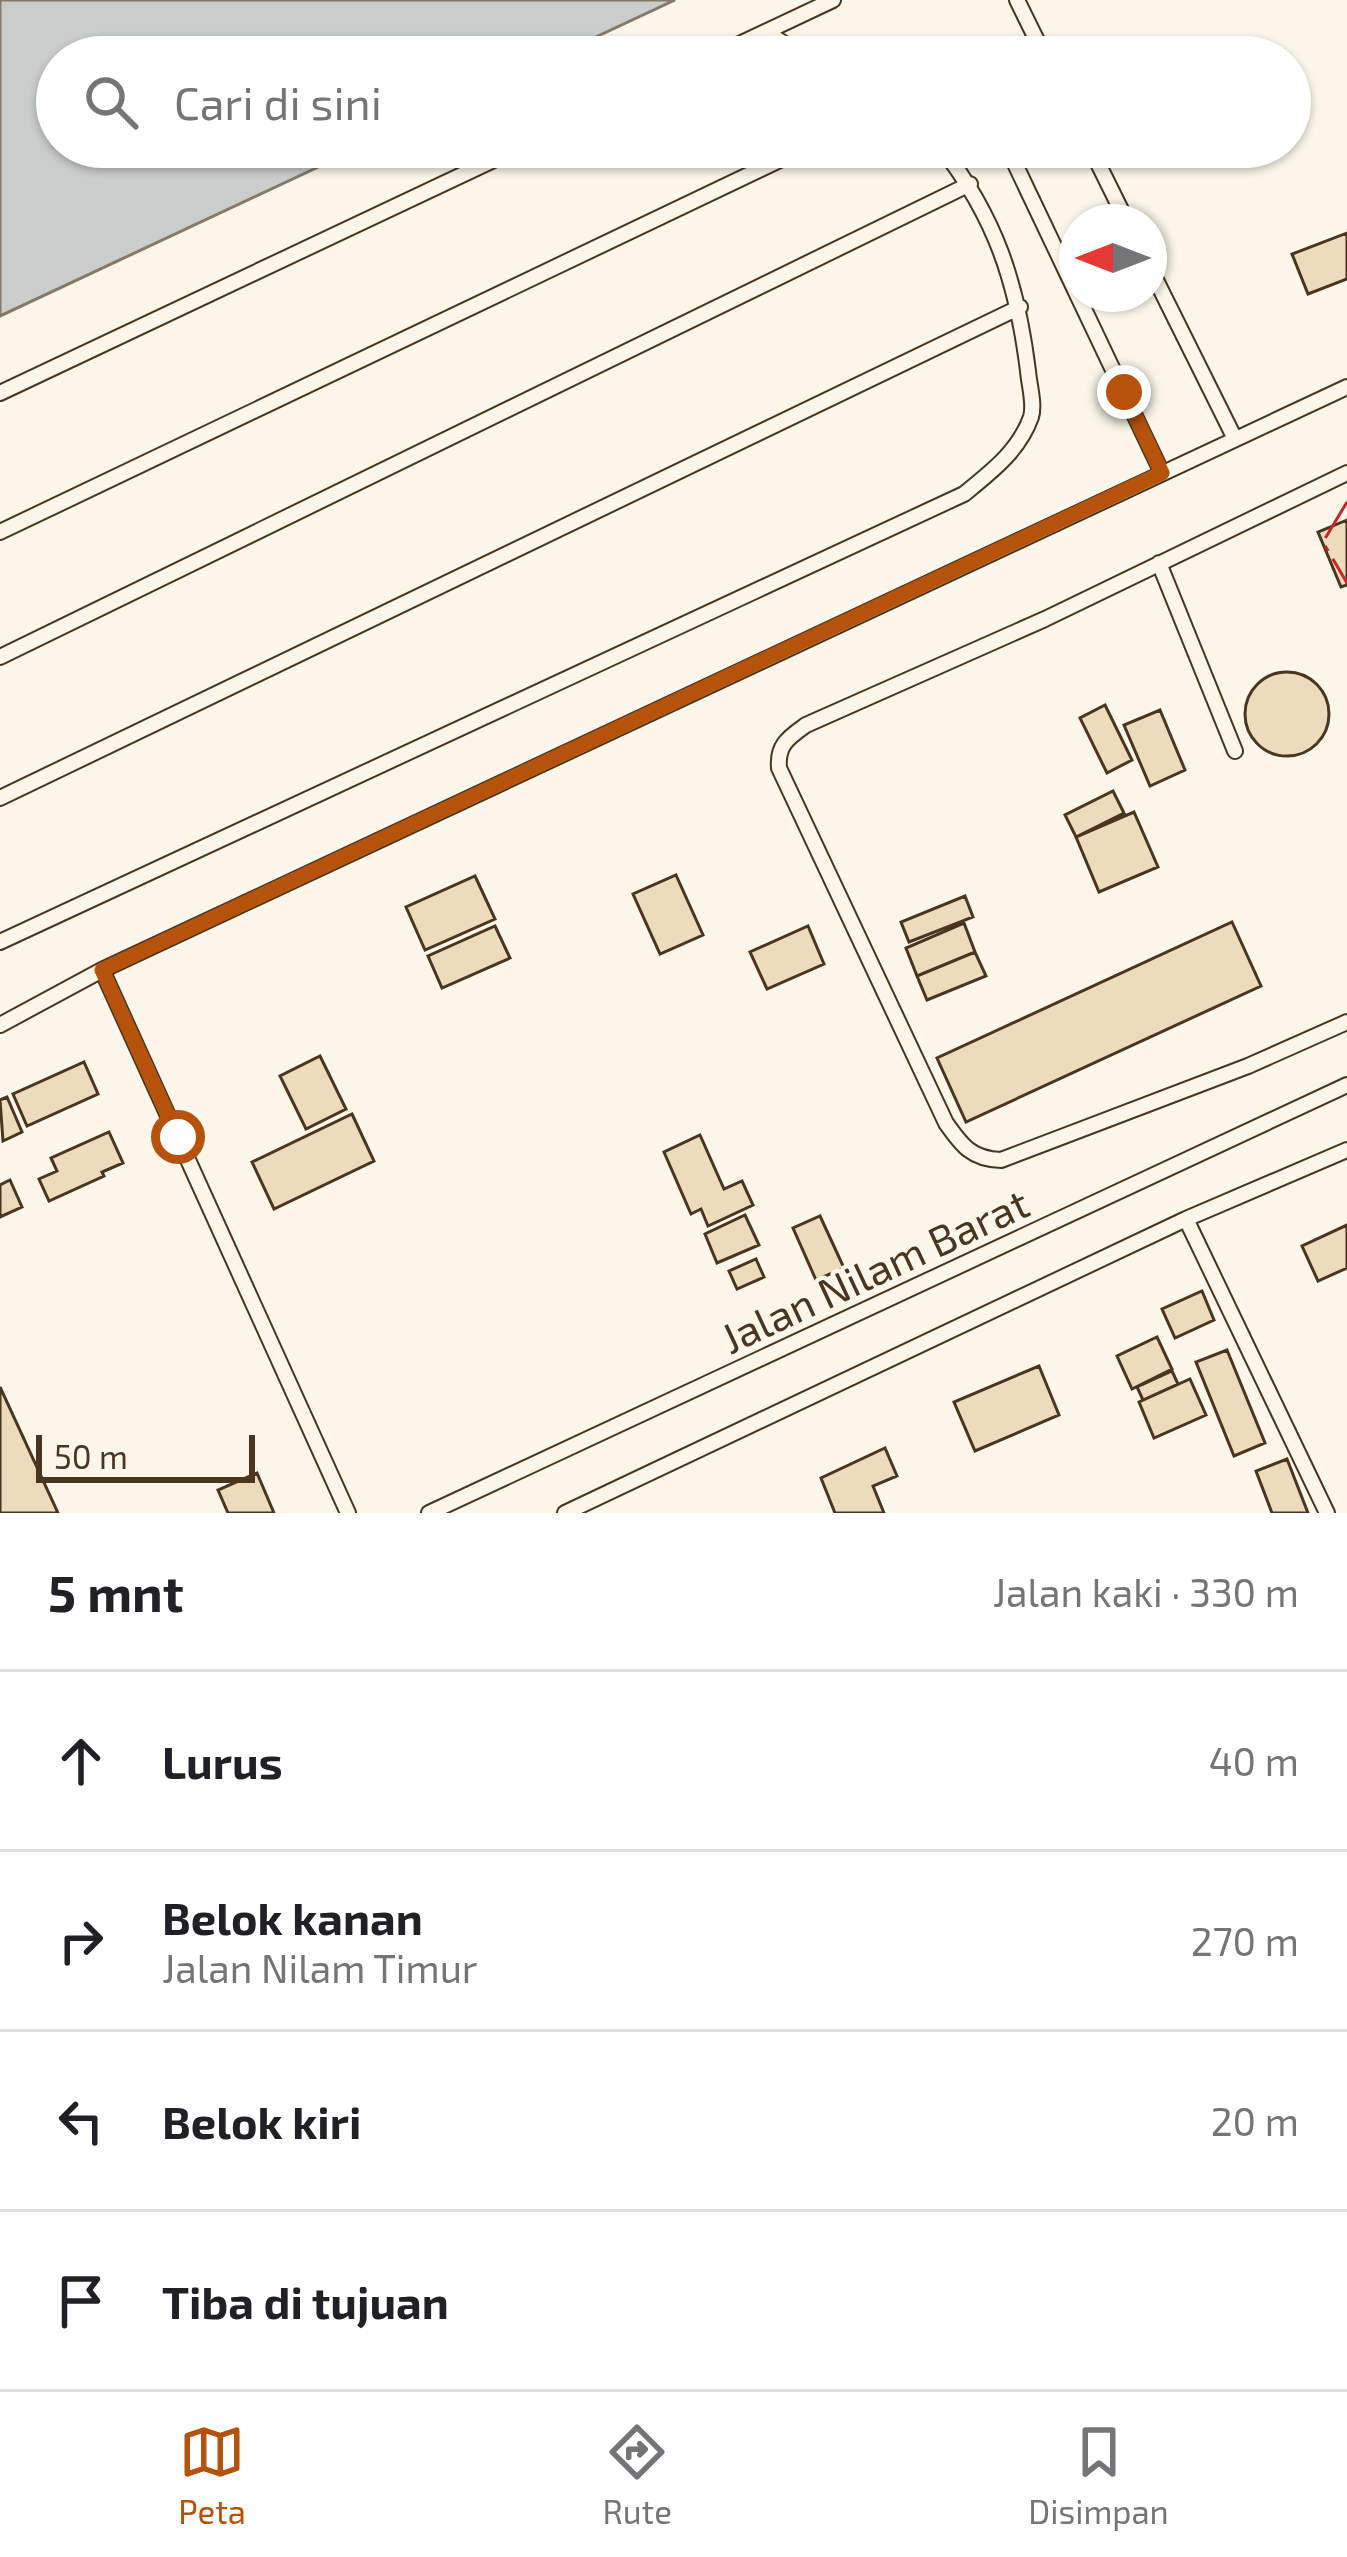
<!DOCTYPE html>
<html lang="id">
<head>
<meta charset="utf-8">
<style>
	:root { --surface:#fff; --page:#f6f6f6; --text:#202124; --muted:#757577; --line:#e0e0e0; --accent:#b45309 }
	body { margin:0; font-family:"Exo 2",sans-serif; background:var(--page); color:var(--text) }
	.compass { position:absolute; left:1059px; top:204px; width:108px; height:108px; border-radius:50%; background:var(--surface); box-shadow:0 3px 9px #0004; rotate:270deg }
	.scale { position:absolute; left:36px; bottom:30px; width:219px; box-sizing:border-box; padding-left:12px; border:6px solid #4a3520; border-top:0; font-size:33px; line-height:42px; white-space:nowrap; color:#4a3520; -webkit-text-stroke:9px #fbf6e9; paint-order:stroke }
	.stop { position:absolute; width:36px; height:36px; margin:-27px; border:9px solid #b45309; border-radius:50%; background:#fff }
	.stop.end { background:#b45309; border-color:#fff; box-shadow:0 3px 12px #0008 }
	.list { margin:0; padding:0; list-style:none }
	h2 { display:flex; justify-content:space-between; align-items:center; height:156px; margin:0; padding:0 48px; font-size:51px }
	h2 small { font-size:39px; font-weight:400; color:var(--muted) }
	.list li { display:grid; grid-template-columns:78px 1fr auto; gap:36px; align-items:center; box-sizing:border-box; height:180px; padding:0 48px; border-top:3px solid var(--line) }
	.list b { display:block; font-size:45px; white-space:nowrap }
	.list p { margin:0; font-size:39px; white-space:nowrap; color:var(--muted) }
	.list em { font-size:39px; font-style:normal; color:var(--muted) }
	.icon { flex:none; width:66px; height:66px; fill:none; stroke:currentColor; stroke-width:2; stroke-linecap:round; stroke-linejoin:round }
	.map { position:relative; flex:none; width:1347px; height:1513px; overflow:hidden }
	.search { position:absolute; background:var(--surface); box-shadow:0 3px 9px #0004; left:36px; right:36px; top:36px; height:132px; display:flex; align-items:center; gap:30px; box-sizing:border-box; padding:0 42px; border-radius:66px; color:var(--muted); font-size:45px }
	.sheet { height:876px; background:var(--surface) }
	nav { display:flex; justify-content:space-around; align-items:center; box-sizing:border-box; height:168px; border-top:3px solid var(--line); background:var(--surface); font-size:33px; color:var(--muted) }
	nav a { display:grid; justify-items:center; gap:6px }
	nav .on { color:var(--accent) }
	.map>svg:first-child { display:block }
	.water { fill:#c9cecd; stroke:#887966; stroke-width:3 }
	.building { fill:#ecdcbc; stroke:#4a3520; stroke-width:3 }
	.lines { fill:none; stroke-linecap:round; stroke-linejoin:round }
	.lane-casing { stroke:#4a3520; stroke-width:18 }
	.lane { stroke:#fbf6e9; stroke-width:14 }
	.power { stroke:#c62828; stroke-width:3; stroke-dasharray:42 9 6 9; stroke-linecap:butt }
	.route { stroke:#b45309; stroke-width:15 }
	.labels { text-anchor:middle; stroke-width:9; stroke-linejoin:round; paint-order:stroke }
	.street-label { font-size:42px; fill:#4a3520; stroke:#fbf6e9 }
</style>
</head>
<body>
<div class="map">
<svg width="1347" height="1513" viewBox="0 0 1347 1513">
	<rect width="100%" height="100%" fill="#fbf6e9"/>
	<path class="water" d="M0,0H675L553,57H57V147H361L0,316Z"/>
	<path class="building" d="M1347,233V279L1308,294L1292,254Z
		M1347,520V585L1341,587L1318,532Z
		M1245 714a42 42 0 1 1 84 0a42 42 0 1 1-84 0Z
		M1105,705L1132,760L1107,773L1080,718Z
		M1160,710L1185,770L1150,786L1124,725Z
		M1113,791L1124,813L1076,837L1065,815Z
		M1134,812L1158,867L1099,892L1076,837Z
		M676,875L703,935L660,954L633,894Z
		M475,876L495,919L425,950L406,907Z
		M965,896L973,917L909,942L901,922Z
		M1232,922L1261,986L966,1122L937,1058Z
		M964,923L975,952L917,976L906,948Z
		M495,926L510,958L442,988L428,956Z
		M808,926L824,964L767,989L750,952Z
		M975,952L986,976L927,1000L917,976Z
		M320,1056L346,1109L306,1129L280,1076Z
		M84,1062L98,1094L27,1126L13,1094Z
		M7,1097L22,1132L3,1141L0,1100Z
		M352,1114L374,1161L274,1209L252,1162Z
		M109,1132L123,1163L102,1172L104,1176L49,1201L39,1179L57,1171L51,1158Z
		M700,1135L724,1189L742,1181L753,1205L708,1226L701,1209L691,1214L664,1152Z
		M10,1180L22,1207L0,1217V1185Z
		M745,1215L759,1245L717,1263L705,1234Z
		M820,1216L844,1268L816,1280L793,1228Z
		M1347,1225V1268L1318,1281L1302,1246Z
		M756,1259L764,1277L737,1289L729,1271Z
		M1202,1291L1214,1320L1175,1338L1162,1309Z
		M1157,1337L1172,1369L1132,1389L1117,1356Z
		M1227,1350L1265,1443L1234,1456L1196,1362Z
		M1039,1366L1059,1415L975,1451L954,1402Z
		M1172,1371L1178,1384L1143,1400L1137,1387Z
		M1190,1379L1206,1415L1154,1438L1139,1402Z
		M0,1387L58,1513H0Z
		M885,1448L897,1476L873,1486L884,1513H835L821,1478Z
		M1287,1459L1308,1513H1272L1256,1471Z
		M257,1473L274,1513H228L218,1490Z"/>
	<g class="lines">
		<defs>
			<path id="lane" d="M1017,0L1045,57
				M766,32L805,57
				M712,57L833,0
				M1007,147L1162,473
				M1090,147L1127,222
				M1149,266L1235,439
				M0,393L521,147
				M1347,473L1045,619L806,725C788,738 777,745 779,768L946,1123C962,1146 972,1159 1001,1160L1248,1066L1347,1022
				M0,532L807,147
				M1159,563L1235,751
				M0,657L970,184
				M0,798L1020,307
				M0,942L964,494C991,472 1019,451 1031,417C1035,404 1029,385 1028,371C1017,283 996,218 941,147
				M102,970L348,1513
				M0,1025L102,970L1347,387
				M1186,1219L1327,1513
				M429,1513L1347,1085
				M565,1513L1186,1219L1347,1150"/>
		</defs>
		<use href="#lane" class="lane-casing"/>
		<use href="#lane" class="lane"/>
		<path class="power" d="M1347,502L1323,542L1347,583"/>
	</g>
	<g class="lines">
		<path class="route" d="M178,1137L102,970L1162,473L1124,392"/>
	</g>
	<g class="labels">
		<g class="street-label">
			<text transform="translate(875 1271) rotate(-25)" y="15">Jalan Nilam Barat</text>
		</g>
	</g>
</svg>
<svg class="compass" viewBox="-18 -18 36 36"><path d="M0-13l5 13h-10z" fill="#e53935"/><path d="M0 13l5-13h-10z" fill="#757577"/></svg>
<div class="scale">50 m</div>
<div class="stop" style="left:178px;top:1137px"></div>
<div class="stop end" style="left:1124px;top:392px"></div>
<div class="search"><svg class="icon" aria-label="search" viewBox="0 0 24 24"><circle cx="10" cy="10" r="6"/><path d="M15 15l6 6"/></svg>Cari di sini</div>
</div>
<section class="sheet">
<h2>5 mnt<small>Jalan kaki · 330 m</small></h2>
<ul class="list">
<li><svg class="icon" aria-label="ahead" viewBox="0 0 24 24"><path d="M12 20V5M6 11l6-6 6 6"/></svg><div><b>Lurus</b></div><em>40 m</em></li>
<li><svg class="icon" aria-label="right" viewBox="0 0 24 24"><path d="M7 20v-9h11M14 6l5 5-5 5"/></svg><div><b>Belok kanan</b><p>Jalan Nilam Timur</p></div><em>270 m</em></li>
<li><svg class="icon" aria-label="left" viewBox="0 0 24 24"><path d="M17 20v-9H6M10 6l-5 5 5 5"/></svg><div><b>Belok kiri</b></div><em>20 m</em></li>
<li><svg class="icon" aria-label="arrive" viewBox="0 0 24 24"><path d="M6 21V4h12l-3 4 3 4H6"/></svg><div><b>Tiba di tujuan</b></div></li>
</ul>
</section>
<nav>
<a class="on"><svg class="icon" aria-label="map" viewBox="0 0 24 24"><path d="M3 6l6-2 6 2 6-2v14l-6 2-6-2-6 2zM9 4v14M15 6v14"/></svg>Peta</a>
<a><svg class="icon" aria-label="directions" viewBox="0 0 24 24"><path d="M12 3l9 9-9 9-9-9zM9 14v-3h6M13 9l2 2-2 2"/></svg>Rute</a>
<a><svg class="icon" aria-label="saved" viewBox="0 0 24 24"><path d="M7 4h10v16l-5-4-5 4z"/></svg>Disimpan</a>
</nav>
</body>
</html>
